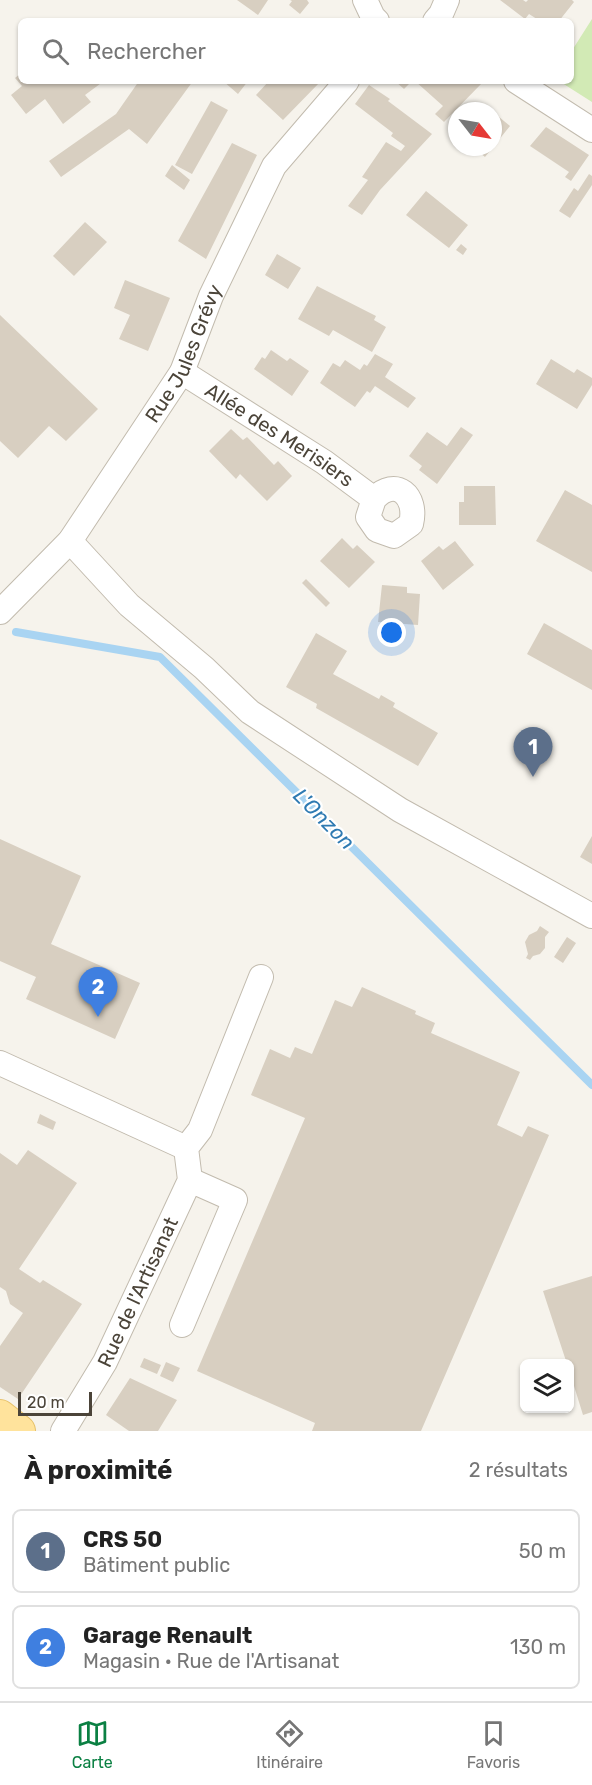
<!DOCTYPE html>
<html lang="fr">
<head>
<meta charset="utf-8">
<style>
	:root { --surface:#fff; --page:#f6f6f6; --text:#222; --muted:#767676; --line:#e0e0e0; --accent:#0b8043 }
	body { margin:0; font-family:Rubik,sans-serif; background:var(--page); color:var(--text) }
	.controls { position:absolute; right:18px; bottom:18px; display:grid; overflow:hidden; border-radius:9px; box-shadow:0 2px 4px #0004 }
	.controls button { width:54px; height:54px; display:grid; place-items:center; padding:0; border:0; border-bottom:2px solid var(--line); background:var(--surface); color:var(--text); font:30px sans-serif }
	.compass { position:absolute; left:448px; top:102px; width:54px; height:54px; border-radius:50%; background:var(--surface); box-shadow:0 2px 4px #0004; rotate:121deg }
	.scale { position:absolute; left:18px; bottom:15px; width:74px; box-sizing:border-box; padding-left:6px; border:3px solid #4b4439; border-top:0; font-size:16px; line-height:21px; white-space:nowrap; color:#4b4439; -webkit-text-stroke:4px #fff; paint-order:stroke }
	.you { position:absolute; left:392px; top:633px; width:21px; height:21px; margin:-15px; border:4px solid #fff; border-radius:50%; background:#1a73e8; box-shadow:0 0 0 9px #1a73e833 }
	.badge { display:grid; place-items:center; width:39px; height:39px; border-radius:50%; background:var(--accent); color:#fff; font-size:20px; font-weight:700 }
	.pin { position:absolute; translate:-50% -50px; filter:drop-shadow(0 2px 3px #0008) }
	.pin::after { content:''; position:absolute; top:32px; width:21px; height:18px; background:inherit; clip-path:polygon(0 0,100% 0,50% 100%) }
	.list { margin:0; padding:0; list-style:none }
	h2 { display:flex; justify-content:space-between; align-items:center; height:78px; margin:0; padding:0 24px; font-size:26px }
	h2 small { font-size:20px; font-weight:400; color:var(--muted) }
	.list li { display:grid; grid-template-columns:39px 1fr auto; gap:18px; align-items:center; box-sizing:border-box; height:84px; margin:0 12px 12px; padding:0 12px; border:2px solid var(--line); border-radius:9px }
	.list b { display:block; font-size:22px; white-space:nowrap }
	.list p { margin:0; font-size:20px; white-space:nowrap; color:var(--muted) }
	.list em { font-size:20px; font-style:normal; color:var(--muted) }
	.icon { flex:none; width:33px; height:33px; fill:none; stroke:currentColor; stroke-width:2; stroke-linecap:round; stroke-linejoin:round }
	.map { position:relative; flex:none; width:592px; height:1431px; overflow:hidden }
	.search { position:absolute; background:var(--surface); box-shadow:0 2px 4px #0004; left:18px; right:18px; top:18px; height:66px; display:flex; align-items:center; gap:15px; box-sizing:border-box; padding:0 21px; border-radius:9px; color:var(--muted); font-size:22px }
	.sheet { height:270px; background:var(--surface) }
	nav { display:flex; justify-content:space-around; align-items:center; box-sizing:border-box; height:84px; border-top:2px solid var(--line); background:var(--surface); font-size:16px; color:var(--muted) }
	nav a { display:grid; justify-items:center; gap:3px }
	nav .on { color:var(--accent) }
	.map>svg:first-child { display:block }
	.green { fill:#d2eab5 }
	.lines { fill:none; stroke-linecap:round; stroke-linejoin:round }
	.stream { stroke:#a9d4f2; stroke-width:8 }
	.building { fill:#d8cfc1 }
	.minor-casing { stroke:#c2bbae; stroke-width:26 }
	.major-casing { stroke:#e6c16a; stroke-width:34 }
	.minor { stroke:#fff; stroke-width:24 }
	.major { stroke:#ffe39c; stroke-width:32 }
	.labels { text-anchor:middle; stroke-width:4.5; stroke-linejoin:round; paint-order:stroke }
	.street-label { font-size:20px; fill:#4b4439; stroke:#fff }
	.water-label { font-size:21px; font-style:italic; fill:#2e7ab2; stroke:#fff }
</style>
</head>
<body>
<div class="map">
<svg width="592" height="1431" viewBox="0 0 592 1431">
	<rect width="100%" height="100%" fill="#f6f3ec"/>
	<path class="green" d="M592,19V102L559,81H571V52Z"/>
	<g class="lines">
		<path class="stream" d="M16,632L160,657L592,1085"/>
	</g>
	<path class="building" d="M237,0H268L258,15Z
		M290,0H307L309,3L300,14L289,5L292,1Z
		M500,0H523L526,2L528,0H572L574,2L559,21H540L529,14L525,19Z
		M21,73V81H104L85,95L91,102L63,124L45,99L26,114L11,95L22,86L15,78Z
		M139,81H193L147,144L129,129L61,177L49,161L116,114Z
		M223,81H248L238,94Z
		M269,81H321L283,120L256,95Z
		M395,81H412L404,89Z
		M415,81H480L482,83L444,122L435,114L443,106Z
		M369,85L390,99L388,101L432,134L380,190L362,215L348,206L368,180L362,177L386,142L401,151L405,146L391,136L393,133L355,104Z
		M211,101L228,110L192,174L175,165Z
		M483,105L491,111H478Z
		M493,112L510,126L485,157L473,147H493Z
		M546,127L589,155L571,181L565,177L569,172L530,146Z
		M232,143L257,155L206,259L178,241Z
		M172,165L190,180L184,190L165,176Z
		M589,174L592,176V185L570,218L559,211L574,188L578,191Z
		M426,191L468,225L449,248L406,215Z
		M85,222L107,242L74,276L53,256Z
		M461,244L467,249L463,255L456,250Z
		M277,254L301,268L288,289L265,275Z
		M125,280L170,298L148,351L119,339L130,315L114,308Z
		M317,286L376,316L374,320L386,327L372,352L333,330L329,336L298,319Z
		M0,315L98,409L66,441L49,426L18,458L0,441Z
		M271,350L287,361L290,358L309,371L292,396L254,369L262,357L265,359Z
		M375,354L393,364L385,377L416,398L408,408L375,386L370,393L367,391L355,407L320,383L333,363L340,367L345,360L360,370L364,364L367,366Z
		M551,359L574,373L577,369L592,378V385L577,409L536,384Z
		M461,427L473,435L437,484L419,470L422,466L409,456L427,432L447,446Z
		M231,429L243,440L247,437L274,465L278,461L292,476L267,501L240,474L236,479L209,451Z
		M464,486H495L496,525H459V502H464Z
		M565,490L592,505V572L536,541Z
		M342,538L353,549L357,545L375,562L349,588L320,561Z
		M455,541L474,565L443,590L421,561L439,546L443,550Z
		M306,579L330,603L326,607L302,583Z
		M382,585L407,587V593L420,594L418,625L378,622Z
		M544,623L592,650V690L527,654Z
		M316,633L347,651L333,674L379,699L381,695L395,703L393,707L438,733L418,766L316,708L317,704L286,687Z
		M592,836V864L580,857Z
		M0,839L81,876L51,944L140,983L115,1039L26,999L36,977L0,961Z
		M540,926L549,932L545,937V948L540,954L533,956L530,960L526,958L528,954L525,942L529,935L537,931Z
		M567,937L576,943L563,963L554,957Z
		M362,987L416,1011L415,1014L435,1023L431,1033L520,1072L497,1125L522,1137L528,1126L549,1135L421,1431H312L315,1423L197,1371L305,1118L251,1095L270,1049L290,1058L295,1047L312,1054L335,1000L352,1007Z
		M40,1114L56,1122L53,1130L37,1123Z
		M28,1150L77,1183L19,1269L40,1283L43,1280L82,1304L18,1399L0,1387V1346L23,1313L10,1304L6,1291L0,1287V1153L17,1165Z
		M592,1276V1412L583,1415L570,1373V1364H567L543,1291Z
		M144,1358L161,1365L157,1374L140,1367Z
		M166,1362L180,1368L173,1382L160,1376Z
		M130,1378L177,1400L158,1431H129L106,1415Z"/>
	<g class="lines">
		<defs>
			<g id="minor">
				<path d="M365,0L373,17L377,21"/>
				<path d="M435,21L441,14L447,0"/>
				<path d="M516,81L592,130"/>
				<path id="s1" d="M182,372L324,462L374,499L368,517L377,530L394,536L411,524C418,496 396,476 374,499"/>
				<path d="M70,541L129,605L204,668L250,712L400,810L592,916"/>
				<path id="s2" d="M0,612L70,541L182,372L211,296L274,166L347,81"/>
				<path d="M0,1063L186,1148"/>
				<path d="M182,1325L235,1200L190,1180"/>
				<path id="s3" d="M63,1431L105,1362L190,1180L186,1148L200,1130L261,977"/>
			</g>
			<path id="major" d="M0,1416L19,1431"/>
		</defs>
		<use href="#minor" class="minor-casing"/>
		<use href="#major" class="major-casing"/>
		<use href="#minor" class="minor"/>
		<use href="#major" class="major"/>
	</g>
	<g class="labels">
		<g class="street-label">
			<text dy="7" stroke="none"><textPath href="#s2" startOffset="320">Rue Jules Grévy</textPath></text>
			<text dy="7" stroke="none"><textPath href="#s1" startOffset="116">Allée des Merisiers</textPath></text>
			<text dy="7" stroke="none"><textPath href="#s3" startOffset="158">Rue de l'Artisanat</textPath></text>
		</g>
		<g class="water-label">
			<text transform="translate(324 819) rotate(45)" y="7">L'Onzon</text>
		</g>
	</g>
</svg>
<div class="controls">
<button><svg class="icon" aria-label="layers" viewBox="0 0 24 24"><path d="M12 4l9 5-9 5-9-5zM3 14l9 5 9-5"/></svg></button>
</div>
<svg class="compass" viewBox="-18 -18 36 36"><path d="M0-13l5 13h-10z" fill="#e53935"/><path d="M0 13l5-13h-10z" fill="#767676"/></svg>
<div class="scale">20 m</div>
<div class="you"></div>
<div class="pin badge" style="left:533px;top:777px;background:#5c6f8a">1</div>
<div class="pin badge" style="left:98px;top:1017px;background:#3f7fe0">2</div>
<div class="search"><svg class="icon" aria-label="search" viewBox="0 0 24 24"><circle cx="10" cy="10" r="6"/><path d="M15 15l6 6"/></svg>Rechercher</div>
</div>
<section class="sheet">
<h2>À proximité<small>2 résultats</small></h2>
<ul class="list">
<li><span class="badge" style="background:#5c6f8a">1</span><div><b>CRS 50</b><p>Bâtiment public</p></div><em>50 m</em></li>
<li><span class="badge" style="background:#3f7fe0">2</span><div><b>Garage Renault</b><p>Magasin · Rue de l'Artisanat</p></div><em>130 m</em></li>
</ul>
</section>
<nav>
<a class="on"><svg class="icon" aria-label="map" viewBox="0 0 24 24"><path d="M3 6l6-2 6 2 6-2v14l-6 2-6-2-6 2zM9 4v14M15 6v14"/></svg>Carte</a>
<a><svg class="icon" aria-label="directions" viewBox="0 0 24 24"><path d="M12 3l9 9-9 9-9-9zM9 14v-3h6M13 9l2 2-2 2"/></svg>Itinéraire</a>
<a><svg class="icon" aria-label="saved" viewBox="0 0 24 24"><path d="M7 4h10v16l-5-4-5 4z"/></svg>Favoris</a>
</nav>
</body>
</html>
